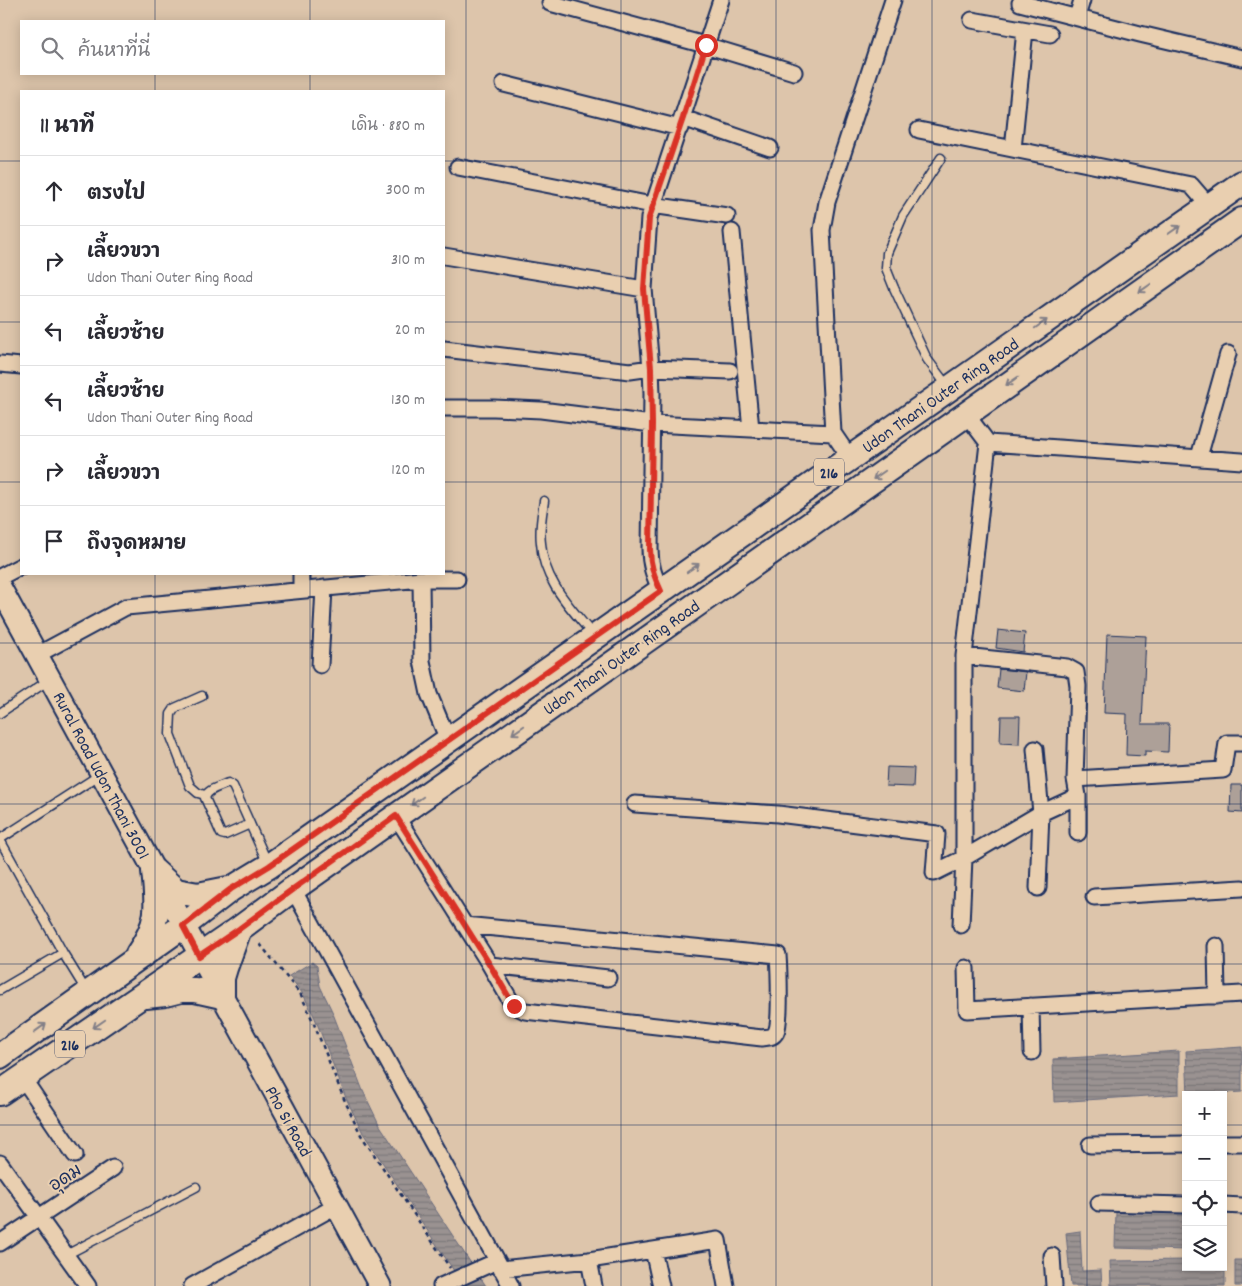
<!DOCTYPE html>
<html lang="th">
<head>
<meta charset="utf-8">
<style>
	:root { --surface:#fff; --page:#f7f7f7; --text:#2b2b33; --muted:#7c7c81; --line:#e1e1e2 }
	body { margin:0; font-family:Dekko,"Playpen Sans Thai",sans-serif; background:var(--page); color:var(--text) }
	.controls { position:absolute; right:15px; bottom:15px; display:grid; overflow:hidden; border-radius:0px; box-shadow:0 2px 12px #0003 }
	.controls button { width:45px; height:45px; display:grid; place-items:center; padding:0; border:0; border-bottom:1px solid var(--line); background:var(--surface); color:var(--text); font:25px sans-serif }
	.stop { position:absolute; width:15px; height:15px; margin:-11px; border:4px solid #d93025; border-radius:50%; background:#fff }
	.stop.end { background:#d93025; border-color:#fff; box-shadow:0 1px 5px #0008 }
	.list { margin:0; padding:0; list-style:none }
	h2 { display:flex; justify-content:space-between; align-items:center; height:65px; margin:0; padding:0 20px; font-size:21px }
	h2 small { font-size:16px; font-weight:400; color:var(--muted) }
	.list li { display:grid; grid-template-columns:32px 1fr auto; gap:15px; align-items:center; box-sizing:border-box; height:70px; padding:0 20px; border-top:1px solid var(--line) }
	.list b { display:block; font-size:19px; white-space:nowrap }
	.list p { margin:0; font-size:16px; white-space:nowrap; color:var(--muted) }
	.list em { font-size:16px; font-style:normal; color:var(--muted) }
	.icon { flex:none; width:28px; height:28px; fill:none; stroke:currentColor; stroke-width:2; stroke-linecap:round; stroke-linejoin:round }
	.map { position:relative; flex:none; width:1242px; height:1286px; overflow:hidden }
	.search { position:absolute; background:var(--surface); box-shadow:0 2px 12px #0003; left:20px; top:20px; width:425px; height:55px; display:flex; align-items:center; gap:12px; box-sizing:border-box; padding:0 18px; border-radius:0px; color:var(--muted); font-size:19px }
	.panel { position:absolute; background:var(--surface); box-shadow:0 2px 12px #0003; left:20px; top:90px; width:425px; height:485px; border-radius:0px }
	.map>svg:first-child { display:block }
	.water { fill:url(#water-rules); stroke:#676a7d }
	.building { fill:#ada098; stroke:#1b2f5e }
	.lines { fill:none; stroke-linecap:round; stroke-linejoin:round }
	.lane-casing { stroke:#1b2f5e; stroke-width:11 }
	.street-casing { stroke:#1b2f5e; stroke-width:19 }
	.secondary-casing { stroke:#1b2f5e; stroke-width:25 }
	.primary-casing { stroke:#1b2f5e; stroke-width:28 }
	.path { stroke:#1b2f5e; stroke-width:2.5; stroke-dasharray:4 4; stroke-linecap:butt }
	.lane { stroke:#e9cfb0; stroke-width:8 }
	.street { stroke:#e9cfb0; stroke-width:15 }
	.secondary { stroke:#e9cfb0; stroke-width:21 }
	.primary { stroke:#e9cfb0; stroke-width:24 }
	.oneway { stroke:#827f87 }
	.route { stroke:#d93025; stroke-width:6 }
	.grid { fill:none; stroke:#1b2f5e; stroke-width:1; stroke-opacity:0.55 }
	.labels { text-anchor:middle; stroke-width:4; stroke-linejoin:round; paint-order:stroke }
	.shield { fill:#e9cfb0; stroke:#595f77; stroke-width:1 }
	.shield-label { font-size:16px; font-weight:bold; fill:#1b2f5e }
	.street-label { font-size:18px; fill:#1b2f5e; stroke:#e9cfb0 }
</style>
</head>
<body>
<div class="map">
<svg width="1242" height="1286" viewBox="0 0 1242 1286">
	<defs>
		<pattern id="water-rules" width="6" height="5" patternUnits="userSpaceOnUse" patternTransform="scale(1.25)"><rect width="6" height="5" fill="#9a9291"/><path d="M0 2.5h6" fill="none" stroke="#7d787a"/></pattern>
	</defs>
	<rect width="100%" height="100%" fill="#ddc5ab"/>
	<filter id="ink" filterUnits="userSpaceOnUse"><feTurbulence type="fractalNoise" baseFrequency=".02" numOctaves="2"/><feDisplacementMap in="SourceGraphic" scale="10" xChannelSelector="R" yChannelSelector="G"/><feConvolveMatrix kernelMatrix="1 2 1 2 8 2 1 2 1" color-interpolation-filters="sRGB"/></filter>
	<g filter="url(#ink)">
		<path class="water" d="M312,962L317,966L320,986L332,1011L363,1091L379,1124L486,1286H464L363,1133L346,1098L315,1018L303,994L289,976Z
			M1242,1047V1092L1188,1095L1186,1051Z
			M1179,1051V1094L1054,1102L1053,1059Z
			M1116,1211L1186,1213V1250L1115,1248Z
			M1080,1231L1082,1271L1101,1270L1102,1286H1071L1066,1233Z
			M1186,1260V1267H1223L1225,1260V1286H1111L1110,1261Z
			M1235,1260H1242V1286H1235Z"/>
		<path class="building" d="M998,630L1025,633L1023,652L996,648Z
			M1107,634L1146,636L1142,724H1169L1168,752L1145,751V756L1126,755L1127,714L1104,713Z
			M999,669L1026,672L1024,691L997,688Z
			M1001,716H1020L1019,744L1000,743Z
			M887,767L914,768L913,787L886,786Z
			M1231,785H1242V813L1230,812Z"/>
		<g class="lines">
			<defs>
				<path id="lane" d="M941,158L903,216L887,253L886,268L894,288L927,359L948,387
					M544,501C542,515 539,529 541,543C543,581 571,608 593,635
					M202,696L175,708L171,714L170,734L190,786L198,793L205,795
					M0,713L49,680
					M250,824L225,835L221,834L205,798C207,789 220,787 228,783L233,786L268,864
					M0,839L101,774
					M0,840L63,953L87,992
					M0,990L63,953
					M66,1255L196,1187"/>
				<path id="street" d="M550,3L705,45L794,72
					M1020,3L1140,34L1242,58
					M1077,17L1082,0
					M972,20L1050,34
					M504,84L680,128
					M683,118L770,148
					M919,130L1191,185L1209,206
					M1013,149L1025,30
					M458,167L652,205L727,216
					M732,232L751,429
					M444,256L644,289
					M444,349L630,371L651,368L730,371
					M0,364L21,366
					M444,408H494L541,410L652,424L833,433
					M966,414L988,443L1242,461
					M1199,457L1228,354
					M850,458L833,433L822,230L827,202L893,0
					M0,577L21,566
					M421,579H457
					M301,590V574
					M661,591C654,576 650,565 650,549L652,394L651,368L644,289L649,218L721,0
					M37,655L126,607L421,579L422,661L429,694L448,740
					M964,656L1067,667L1076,672L1078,686L1075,779
					M320,665L324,588
					M1035,749L1041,813L1038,888
					M635,804L778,814L937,834L934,873L964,858L1041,813L1078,796
					M396,816L490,965L513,1005L525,1011L762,1038C768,1037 773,1038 776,1032C781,1023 779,969 778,955L464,925
					M1078,833V796L1075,779L1223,770L1227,743H1242
					M293,889L511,1286
					M1094,897L1242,888
					M961,925L964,858V656L988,443
					M1216,946L1217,996
					M490,965L608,978
					M966,968L967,1010L1242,994
					M1031,1006L1032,1052
					M22,1077L75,1155
					M1223,1143H1242
					M1090,1145L1186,1144
					M0,1163L88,1286
					M1099,1203L1186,1205
					M1223,1205L1242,1206
					M0,1243L113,1168
					M653,1250L661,1286
					M1052,1256L1054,1286
					M589,1260L594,1286
					M501,1269L589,1260L718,1240L726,1286
					M192,1286L336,1206
					M441,1286L497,1261"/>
				<path id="secondary" d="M0,587L380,1286"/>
				<path id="primary" d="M154,871L176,891L198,895L228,889
					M138,954C160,922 158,907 154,871
					M146,996L165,994L181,990H195L222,996V978L225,968L239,929
					M0,1056L183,926L231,889L269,866L1242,183
					M0,1093L239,929L293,889L1242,220"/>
			</defs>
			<use href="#lane" class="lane-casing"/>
			<use href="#street" class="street-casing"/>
			<use href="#secondary" class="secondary-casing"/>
			<use href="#primary" class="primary-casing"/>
			<path class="path" d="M260,944L301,995L312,1019L344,1099L361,1135L450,1268"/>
			<use href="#lane" class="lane"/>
			<use href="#street" class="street"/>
			<use href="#secondary" class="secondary"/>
			<use href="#primary" class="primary"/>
		</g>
		<defs><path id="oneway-shaft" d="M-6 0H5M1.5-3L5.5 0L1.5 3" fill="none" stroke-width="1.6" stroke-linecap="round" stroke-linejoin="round" transform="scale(1.25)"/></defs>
		<g class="oneway">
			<use href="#oneway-shaft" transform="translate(1174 230) rotate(-35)"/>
			<use href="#oneway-shaft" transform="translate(1145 288) rotate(145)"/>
			<use href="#oneway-shaft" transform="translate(1041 324) rotate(-35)"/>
			<use href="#oneway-shaft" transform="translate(1012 381) rotate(145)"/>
			<use href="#oneway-shaft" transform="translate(879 475) rotate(145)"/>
			<use href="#oneway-shaft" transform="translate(693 568) rotate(-35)"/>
			<use href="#oneway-shaft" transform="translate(518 730) rotate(145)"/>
			<use href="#oneway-shaft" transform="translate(417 801) rotate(145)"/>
			<use href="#oneway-shaft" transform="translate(99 1024) rotate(145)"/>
			<use href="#oneway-shaft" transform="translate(40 1028) rotate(-36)"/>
		</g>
	</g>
	<g class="lines" filter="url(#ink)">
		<path class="route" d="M514,1006L490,965L396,816L293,889L239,929L199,956L183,926L231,889L269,866L661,591C654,576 650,565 650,549L652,424L651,368L644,289L649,218L683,118L706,45"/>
	</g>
	<path class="grid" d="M155,0V21M310,0V21M466,0V1286M621,0V1286M776,0V1286M932,0V1286M1087,0V1286M155,74V91M310,74V91M0,161H21M444,161H1242M0,322H21M444,322H1242M0,482H21M444,482H1242M155,574V1286M310,574V1286M0,643H1242M0,804H1242M0,964H1242M0,1125H1186M1223,1125H1242"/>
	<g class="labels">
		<g class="shield">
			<rect x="814" y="458.5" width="30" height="27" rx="4"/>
			<rect x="55" y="1030.5" width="30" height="27" rx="4"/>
		</g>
		<g class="shield-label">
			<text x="829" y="478">216</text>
			<text x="70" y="1050">216</text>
		</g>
		<g class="street-label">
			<text transform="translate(940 395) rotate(-35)" y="6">Udon Thani Outer Ring Road</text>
			<text transform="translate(621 657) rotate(-35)" y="6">Udon Thani Outer Ring Road</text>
			<text transform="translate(102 775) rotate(62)" y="6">Rural Road Udon Thani 3001</text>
			<text transform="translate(289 1121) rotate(61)" y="6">Pho Si Road</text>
			<text transform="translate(65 1177) rotate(-33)" y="6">อุดม</text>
		</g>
	</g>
</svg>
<div class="controls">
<button>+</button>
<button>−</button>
<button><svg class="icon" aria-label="locate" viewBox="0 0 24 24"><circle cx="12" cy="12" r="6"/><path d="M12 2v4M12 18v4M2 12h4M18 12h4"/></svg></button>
<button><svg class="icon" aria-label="layers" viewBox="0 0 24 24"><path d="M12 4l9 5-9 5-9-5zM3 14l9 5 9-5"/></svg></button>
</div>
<div class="stop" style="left:706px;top:45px"></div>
<div class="stop end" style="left:514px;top:1006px"></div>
<div class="search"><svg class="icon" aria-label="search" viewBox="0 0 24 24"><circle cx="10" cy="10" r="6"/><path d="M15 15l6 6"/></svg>ค้นหาที่นี่</div>
<section class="panel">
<h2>11 นาที<small>เดิน · 880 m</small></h2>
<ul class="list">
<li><svg class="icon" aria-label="ahead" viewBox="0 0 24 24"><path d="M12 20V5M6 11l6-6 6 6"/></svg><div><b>ตรงไป</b></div><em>300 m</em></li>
<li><svg class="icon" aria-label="right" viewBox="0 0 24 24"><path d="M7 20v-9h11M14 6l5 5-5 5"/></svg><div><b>เลี้ยวขวา</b><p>Udon Thani Outer Ring Road</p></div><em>310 m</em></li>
<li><svg class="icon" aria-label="left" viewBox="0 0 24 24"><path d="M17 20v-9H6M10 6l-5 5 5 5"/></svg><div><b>เลี้ยวซ้าย</b></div><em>20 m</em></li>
<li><svg class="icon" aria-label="left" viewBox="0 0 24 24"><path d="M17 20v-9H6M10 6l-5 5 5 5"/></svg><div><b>เลี้ยวซ้าย</b><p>Udon Thani Outer Ring Road</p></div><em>130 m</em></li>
<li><svg class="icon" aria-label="right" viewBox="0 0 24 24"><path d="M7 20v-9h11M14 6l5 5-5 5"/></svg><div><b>เลี้ยวขวา</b></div><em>120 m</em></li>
<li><svg class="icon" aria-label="arrive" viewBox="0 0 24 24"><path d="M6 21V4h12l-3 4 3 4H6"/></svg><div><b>ถึงจุดหมาย</b></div></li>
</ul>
</section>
</div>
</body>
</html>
